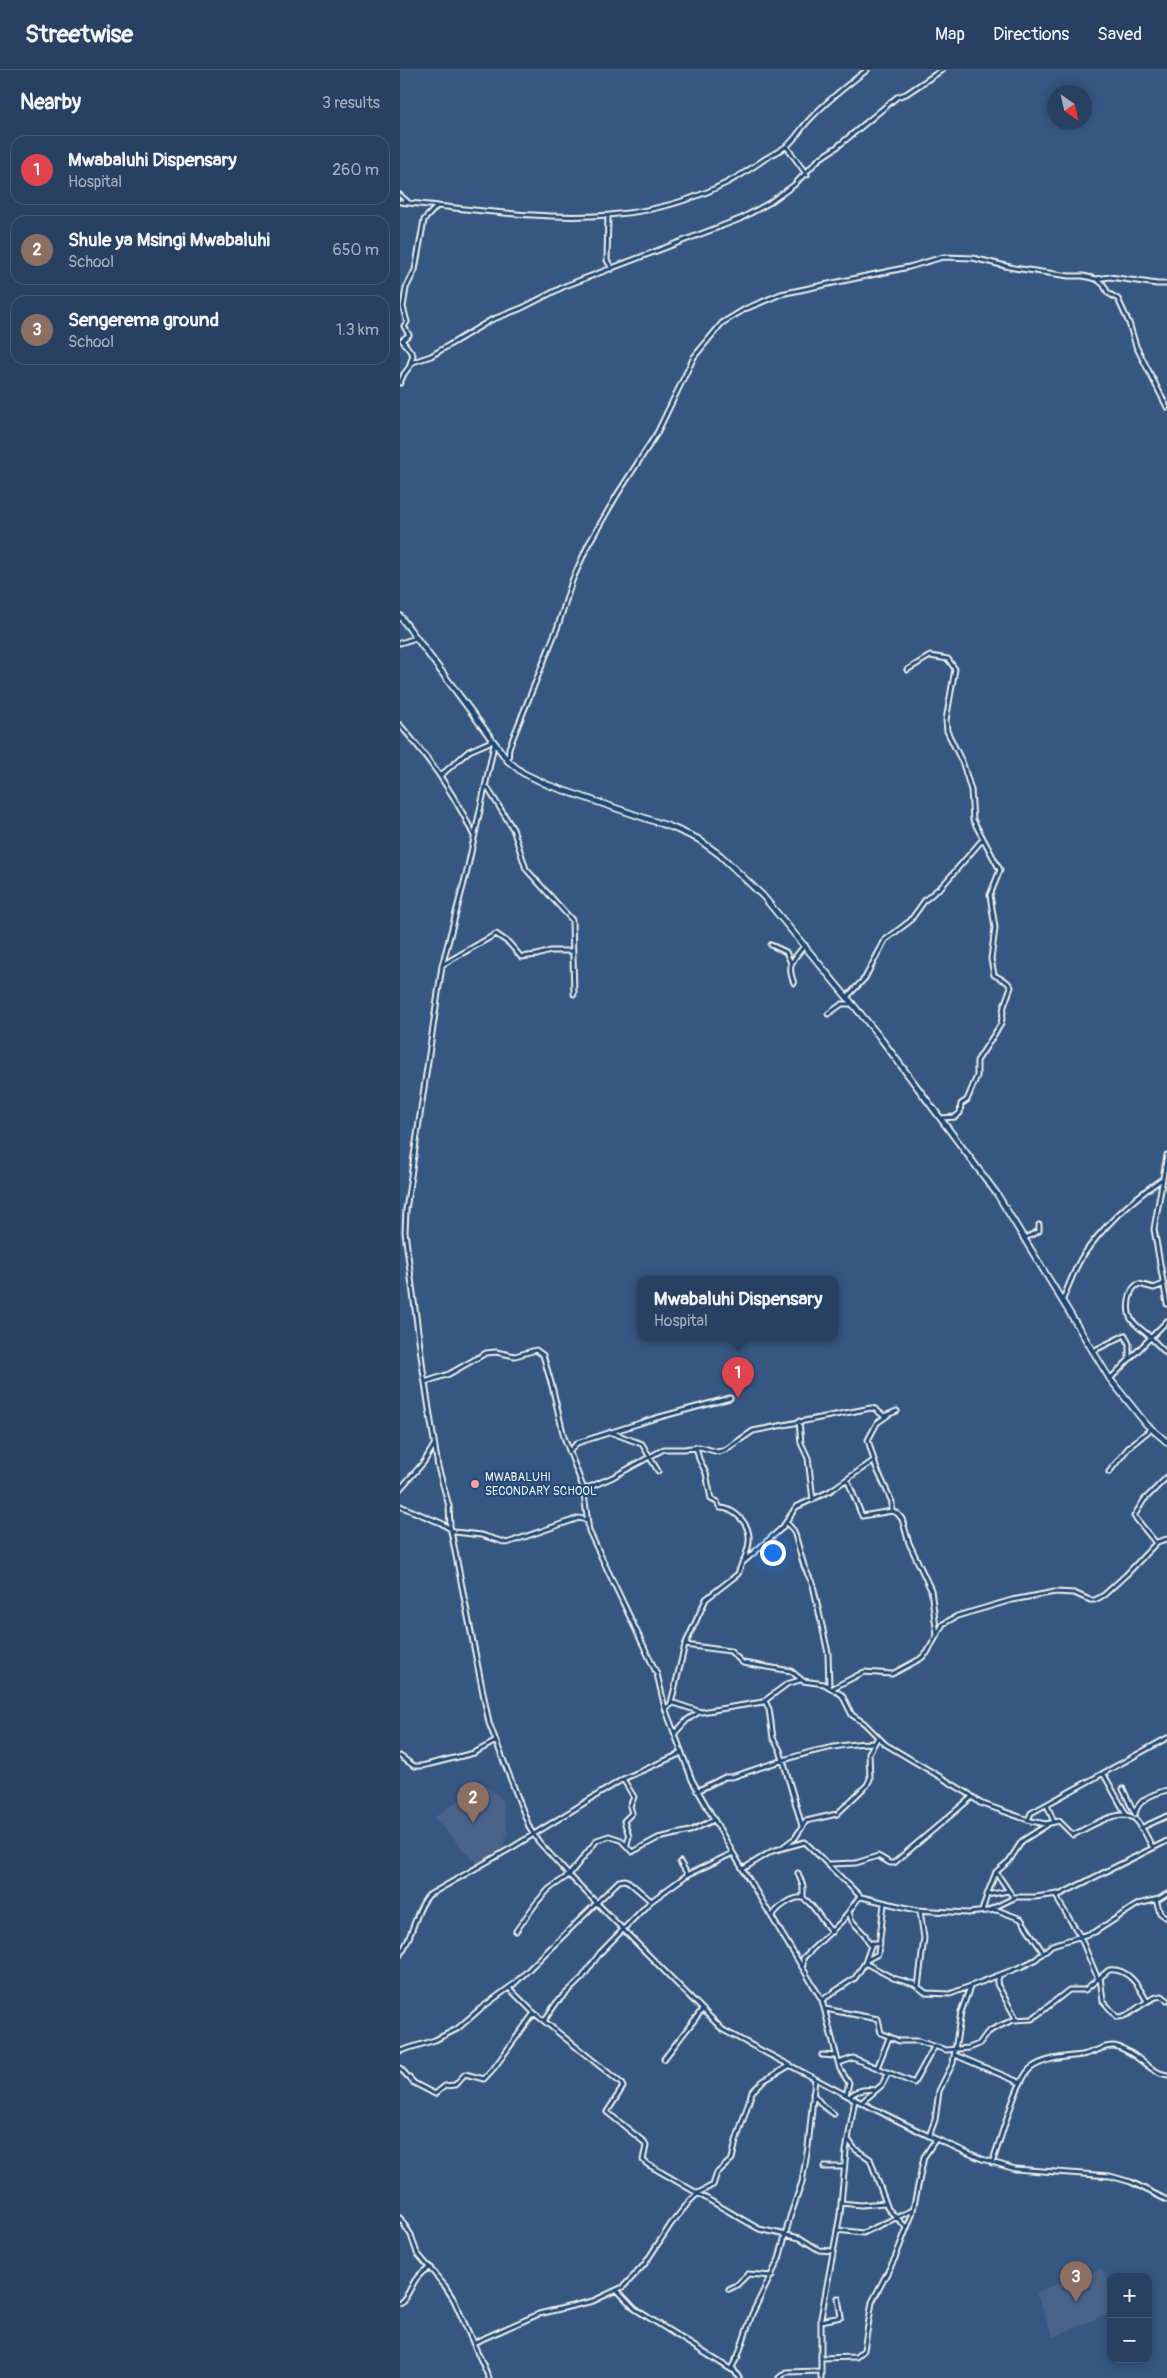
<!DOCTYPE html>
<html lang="en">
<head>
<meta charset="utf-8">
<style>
	:root { --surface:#284162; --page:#344c6b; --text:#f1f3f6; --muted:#a5afbe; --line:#445a77; --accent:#e797bd }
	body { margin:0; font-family:Pangolin,sans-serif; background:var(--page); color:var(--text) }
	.controls { position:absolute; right:15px; bottom:15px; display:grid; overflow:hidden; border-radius:10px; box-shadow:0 2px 8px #0003 }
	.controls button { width:45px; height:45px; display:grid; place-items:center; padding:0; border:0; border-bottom:1px solid var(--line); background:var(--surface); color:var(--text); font:25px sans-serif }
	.compass { position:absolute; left:647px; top:15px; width:45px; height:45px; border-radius:50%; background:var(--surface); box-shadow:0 2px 8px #0003; rotate:146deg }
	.you { position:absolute; left:372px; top:1482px; width:18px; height:18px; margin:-12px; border:4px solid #fff; border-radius:50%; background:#1a73e8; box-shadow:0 0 0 8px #1a73e833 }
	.badge { display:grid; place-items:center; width:32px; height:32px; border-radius:50%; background:var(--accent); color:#fff; font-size:16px; font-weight:700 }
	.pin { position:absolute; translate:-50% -41px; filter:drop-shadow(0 1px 2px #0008) }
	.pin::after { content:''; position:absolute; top:26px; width:18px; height:15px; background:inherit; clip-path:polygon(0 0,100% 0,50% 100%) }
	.popup { position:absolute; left:237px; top:1206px; width:202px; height:65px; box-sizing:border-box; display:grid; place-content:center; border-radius:10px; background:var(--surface); filter:drop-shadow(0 1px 4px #0005); font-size:16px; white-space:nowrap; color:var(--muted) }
	.popup b { font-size:19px; color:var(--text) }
	.popup::after { content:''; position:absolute; left:50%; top:100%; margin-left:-10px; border:10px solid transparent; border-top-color:var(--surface) }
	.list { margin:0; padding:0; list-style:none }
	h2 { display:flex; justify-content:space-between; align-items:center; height:65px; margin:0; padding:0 20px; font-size:21px }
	h2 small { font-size:16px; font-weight:400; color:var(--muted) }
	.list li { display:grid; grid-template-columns:32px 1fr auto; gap:15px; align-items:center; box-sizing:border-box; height:70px; margin:0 10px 10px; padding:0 10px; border:1px solid var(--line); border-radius:15px }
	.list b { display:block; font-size:19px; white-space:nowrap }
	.list p { margin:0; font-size:16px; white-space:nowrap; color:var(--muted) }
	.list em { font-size:16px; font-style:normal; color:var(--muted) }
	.map { position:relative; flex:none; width:767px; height:2308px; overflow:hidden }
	header { display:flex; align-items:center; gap:30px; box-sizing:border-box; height:70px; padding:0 25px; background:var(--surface); border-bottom:1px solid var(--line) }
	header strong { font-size:24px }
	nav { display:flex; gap:28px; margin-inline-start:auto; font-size:18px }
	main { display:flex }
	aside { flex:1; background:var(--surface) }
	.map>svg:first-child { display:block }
	.built { fill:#49638a }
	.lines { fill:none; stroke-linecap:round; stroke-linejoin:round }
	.minor-casing { stroke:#f4f1e8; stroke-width:7 }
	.tertiary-casing { stroke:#f4f1e8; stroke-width:8 }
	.minor { stroke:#1f4a7a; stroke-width:3 }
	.tertiary { stroke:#1f4a7a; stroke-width:4.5 }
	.poi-dot { fill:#ff9aa2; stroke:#1f4a7a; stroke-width:2 }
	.labels { text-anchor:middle; stroke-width:4; stroke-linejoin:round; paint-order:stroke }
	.poi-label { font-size:12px; fill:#f4f1e8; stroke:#1f4a7a; text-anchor:start }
</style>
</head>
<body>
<header>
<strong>Streetwise</strong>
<nav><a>Map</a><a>Directions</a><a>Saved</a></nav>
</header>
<main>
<aside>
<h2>Nearby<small>3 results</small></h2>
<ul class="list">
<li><span class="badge" style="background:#e0444e">1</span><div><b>Mwabaluhi Dispensary</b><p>Hospital</p></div><em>260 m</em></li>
<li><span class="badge" style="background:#8d6e63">2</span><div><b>Shule ya Msingi Mwabaluhi</b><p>School</p></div><em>650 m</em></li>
<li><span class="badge" style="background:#8d6e63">3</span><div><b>Sengerema ground</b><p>School</p></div><em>1.3 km</em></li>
</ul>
</aside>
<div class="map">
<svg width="767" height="2308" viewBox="0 0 767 2308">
	<rect width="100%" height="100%" fill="#365782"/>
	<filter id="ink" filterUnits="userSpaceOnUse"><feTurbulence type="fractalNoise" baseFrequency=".02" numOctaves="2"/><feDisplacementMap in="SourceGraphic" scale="10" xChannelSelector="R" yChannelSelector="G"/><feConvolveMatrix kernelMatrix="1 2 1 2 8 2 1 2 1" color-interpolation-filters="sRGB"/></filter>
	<g filter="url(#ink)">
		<path class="built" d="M82,1713L102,1729L107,1762L102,1783L78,1795L34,1748Z
			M702,2198L711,2223V2242L653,2267L636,2222Z"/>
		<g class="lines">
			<defs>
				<path id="minor" d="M386,76L407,105
					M0,125L9,133
					M0,132C124,144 250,171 359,93C368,86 379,82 388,75C396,68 402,57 410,49C427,31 447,15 467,0
					M208,146L207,190L212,199
					M696,209L703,214L708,223L718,229L729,253L736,276L767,337
					M10,294L13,285L2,270L9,265L4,256L7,252L3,237L6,218L15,200L24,150L37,136
					M0,313L4,304L13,292L31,286L91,250L122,238L165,216L340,149L369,133L394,115L419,89L437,77L497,27L506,24L542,0
					M0,573L16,568
					M507,600L530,586L548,589L555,599L546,650L547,661L563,694L571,720L573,750L600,800L590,825L595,858L591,889L594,905L607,912L611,917L604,936L601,954L577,991V1006L567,1030L561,1034L560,1043L555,1047L541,1048
					M0,655C29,688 56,726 74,766
					M94,675L67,801L42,896L6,1140L5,1162L23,1300L38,1397L49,1436L50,1456L89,1653L130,1759L139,1772L169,1805L323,1960L446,2025L529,2066L582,2089L615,2099L710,2106L731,2112L767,2130
					M108,691L109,678L158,556L172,511L188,475L217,425L257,363L294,287L322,253L345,239L381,224L509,197L543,187L573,188L614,198L669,206H683L696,209L710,207L757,214H767
					M40,706L69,681L92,671
					M87,717L113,759L126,799L172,850L174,924
					M371,875L386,882L391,893
					M42,895L96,864L109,873L121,887L137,885L150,881H173
					M394,913C386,894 393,890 405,875
					M448,926L465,908L485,870L510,851L525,830L543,815L583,769
					M428,944L442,934H453
					M767,1085L754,1159L767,1234
					M625,1168L639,1161V1155
					M764,1214L754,1218L739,1214C732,1217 731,1222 729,1230C726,1250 734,1253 748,1265C754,1271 761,1278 767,1284
					M663,1229C669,1215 674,1200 682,1187C703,1156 733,1129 762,1109
					M693,1281L725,1265L729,1274V1289
					M710,1309L767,1251
					M25,1312L49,1304L86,1283L96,1282L115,1286L136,1280L143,1285L152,1316L164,1367L183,1417L189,1461L257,1604L265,1638L292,1710L333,1783L422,1930L440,1999L449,2013L446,2025
					M487,1346L477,1353L468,1370L476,1397L492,1432V1441
					M399,1351L401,1373L408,1388L413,1430
					M210,1362L242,1374L258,1401
					M296,1377L299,1389L306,1403L311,1429L317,1432L320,1438C333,1438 348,1452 349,1466C350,1474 347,1482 344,1490
					M169,1382L177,1373L256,1348L330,1328
					M709,1402L729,1377L751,1359
					M447,1409L462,1446L492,1441L497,1443L502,1449L509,1473L531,1520L537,1565
					M0,1419L24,1392L34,1375
					M183,1420L213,1407L264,1379H284L300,1377L318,1382L325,1380L353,1361L471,1338L475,1339L484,1346L497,1341
					M0,1436L41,1453L55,1462L81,1465L107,1473L179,1448L186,1450
					M387,1453L394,1461L404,1496L413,1515L428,1583L429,1616
					M756,1473L734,1446L744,1430L767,1407
					M285,1575L330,1581L343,1593L391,1601L403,1611L424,1614L442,1625L452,1645L464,1653L485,1674L569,1724L580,1733L631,1751L646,1754L659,1751L673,1765C688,1758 723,1734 737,1751C744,1759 748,1770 753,1778
					M433,1618L464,1602L492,1604L520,1589L527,1583L543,1554L557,1546L612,1530L655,1522L674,1523L690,1530H695L704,1525L727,1504L757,1472L767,1469
					M365,1631L369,1639L373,1668L380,1680L402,1756
					M271,1633L285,1575L306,1529L338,1504L342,1493L382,1458L396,1437L430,1421L473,1391
					M265,1638L274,1633L301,1642L363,1632L387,1614L400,1610
					M275,1663L287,1650L299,1642
					M0,1686L14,1696H22L74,1683L96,1671
					M703,1703L726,1744
					M223,1709L234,1727L230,1736L232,1743L224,1751L229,1766L227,1774
					M723,1719L734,1742
					M297,1721L325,1707H332C378,1692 426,1673 474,1673
					M647,1735L654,1752
					M735,1744C738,1729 753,1724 767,1720
					M628,1750L631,1743L767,1668
					M741,1758L767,1746
					M383,1777L395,1768L406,1751L437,1744L467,1715L470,1709L469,1683L478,1667
					M280,1792L288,1805
					M430,1794L456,1793L478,1786L490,1793H494L572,1727
					M343,1799L372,1781L405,1772L461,1827L516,1840L568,1843L597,1840L621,1849L643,1882
					M596,1802L613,1827H635L658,1824
					M398,1803L403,1816V1828
					M587,1825L596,1802L609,1791L622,1771L647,1755
					M756,1830L760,1843L767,1848
					M591,1839L616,1827
					M582,1841L587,1825L608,1821
					M449,1842L452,1851L465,1865L470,1875
					M372,1847C376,1838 393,1826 403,1828C415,1835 421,1851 432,1862
					M116,1861L137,1832L149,1819L169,1805L197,1770L209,1766L221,1770L232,1782L258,1768L290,1761L314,1750
					M0,1885C13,1867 15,1840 29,1825L113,1777L223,1709L282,1683
					M465,1893L493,1908L514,1914L526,1923L550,1924L623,1896L635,1890L652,1875L695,1862L738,1834L759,1829L767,1824
					M465,1893L472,1873H480
					M403,1895V1888L442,1851L460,1826
					M599,1906L597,1914L617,1950
					M700,1907L703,1931L717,1947C730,1949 745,1927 762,1926L767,1930
					M698,1909L680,1866L659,1832L657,1826L767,1771
					M518,1917L524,1868L520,1841
					M109,1918L134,1943L221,2013L223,2017L207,2042L244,2072L246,2076L243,2090L247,2094L359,2159L400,2168L419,2180L433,2181
					M422,1930L455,1908L467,1890L478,1884L484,1834
					M425,1939L478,1949L481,1963L499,1971H518L546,1980L569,1978L579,1974L587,1963L593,1959L613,1950L632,1949L669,1920H685L709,1900C729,1898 739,1917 747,1931
					M144,1951L157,1932L182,1908L200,1883L250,1832L287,1805L333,1783
					M0,1981L35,1970L57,1959L80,1939L114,1914L219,1811L225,1810L229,1812L251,1831
					M422,1985L436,1986
					M555,1985L621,2013
					M264,1989L302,1940
					M439,1993L453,1988L514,2013L534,1977
					M0,1998L14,2013L35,2024L45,2016L55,2015L65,2004L84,2009L94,1998L134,1943
					M477,1998L489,1968
					M413,2024L423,2036L434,2044
					M450,2027C456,2019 467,2019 476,2020
					M462,2032L482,2015L488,2003
					M529,2066L535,2050L539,2021L553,1993L561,1942L570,1917
					M448,2069L455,2079L470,2089L488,2139L507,2158
					M592,2093C600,2072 616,2010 631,1998C645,1988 665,1987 682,1985C694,1983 707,1973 718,1977C737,1982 748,2002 767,2005
					M424,2097H444
					M441,2133L461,2135L485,2133
					M0,2148L11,2165L17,2183L45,2216L54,2230L89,2308
					M437,2160L463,2163L513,2140
					M329,2219L337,2215L348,2204L372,2206
					M217,2220L235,2239L332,2300
					M0,2233C13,2223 9,2209 30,2197
					M421,2251L441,2247L438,2228
					M73,2273L139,2244L193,2231L223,2217L244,2195L271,2154L289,2132L298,2123L313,2115L317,2103L332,2089L336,2071L352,2022L363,2011L389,1996
					M421,2288L456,2287L464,2280L472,2232L495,2188L512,2145L524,2087L536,2069
					M339,2308L332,2297L338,2286L352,2244L379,2189L390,2147L402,2112L408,2077L415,2009
					M379,2308L386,2302L421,2301
					M421,2308V2248L440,2145L446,2081L455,2029"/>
				<path id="tertiary" d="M0,546L108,691L123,703L148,715L271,757L298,769L320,785L363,826L479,966L597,1124L710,1309L746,1354L767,1372"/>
			</defs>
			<use href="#minor" class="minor-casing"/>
			<use href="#tertiary" class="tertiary-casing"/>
			<use href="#minor" class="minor"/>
			<use href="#tertiary" class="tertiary"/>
		</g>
	</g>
	<circle class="poi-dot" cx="75" cy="1414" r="5"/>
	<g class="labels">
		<g class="poi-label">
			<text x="85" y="1411">MWABALUHI<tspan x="85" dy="14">SECONDARY SCHOOL</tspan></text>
		</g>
	</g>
</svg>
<div class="controls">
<button>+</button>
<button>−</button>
</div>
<svg class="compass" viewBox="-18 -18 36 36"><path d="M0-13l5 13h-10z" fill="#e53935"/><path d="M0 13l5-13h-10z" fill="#a5afbe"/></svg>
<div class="you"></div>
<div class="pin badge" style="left:338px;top:1328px;background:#e0444e">1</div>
<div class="popup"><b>Mwabaluhi Dispensary</b>Hospital</div>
<div class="pin badge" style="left:73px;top:1753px;background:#8d6e63">2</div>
<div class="pin badge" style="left:676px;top:2232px;background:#8d6e63">3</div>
</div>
</main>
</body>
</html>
